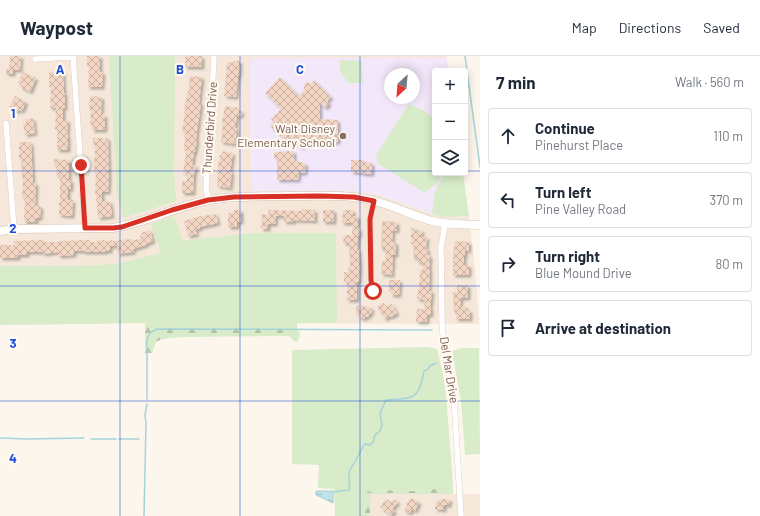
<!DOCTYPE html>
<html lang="en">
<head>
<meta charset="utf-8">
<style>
	:root { --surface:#fff; --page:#f2f2f3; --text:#1f2937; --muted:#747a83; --line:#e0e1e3 }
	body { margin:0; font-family:Barlow,sans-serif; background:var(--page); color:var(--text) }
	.controls { position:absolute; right:12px; top:12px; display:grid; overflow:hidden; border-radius:4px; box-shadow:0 2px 10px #0003 }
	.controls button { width:36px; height:36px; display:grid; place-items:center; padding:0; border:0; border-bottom:1px solid var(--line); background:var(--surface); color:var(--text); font:20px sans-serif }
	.compass { position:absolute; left:384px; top:12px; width:36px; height:36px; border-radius:50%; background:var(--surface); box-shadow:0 2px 10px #0003; rotate:206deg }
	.stop { position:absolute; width:12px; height:12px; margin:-9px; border:3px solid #d93025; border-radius:50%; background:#fff }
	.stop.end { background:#d93025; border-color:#fff; box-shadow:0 1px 4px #0008 }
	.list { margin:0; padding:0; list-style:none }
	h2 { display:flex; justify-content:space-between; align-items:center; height:52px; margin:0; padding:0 16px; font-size:17px }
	h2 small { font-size:13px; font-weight:400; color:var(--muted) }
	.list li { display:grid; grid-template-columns:26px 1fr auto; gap:12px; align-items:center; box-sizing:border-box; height:56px; margin:0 8px 8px; padding:0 8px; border:1px solid var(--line); border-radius:4px }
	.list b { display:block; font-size:15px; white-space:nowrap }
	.list p { margin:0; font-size:13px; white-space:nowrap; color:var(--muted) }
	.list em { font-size:13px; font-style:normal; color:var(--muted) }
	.icon { flex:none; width:22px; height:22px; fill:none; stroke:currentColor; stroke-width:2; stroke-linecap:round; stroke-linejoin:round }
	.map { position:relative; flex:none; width:480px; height:460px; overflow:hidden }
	header { display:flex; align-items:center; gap:24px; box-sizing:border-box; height:56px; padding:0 20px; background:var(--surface); border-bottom:1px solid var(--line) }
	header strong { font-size:19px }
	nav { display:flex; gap:22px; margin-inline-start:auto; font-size:14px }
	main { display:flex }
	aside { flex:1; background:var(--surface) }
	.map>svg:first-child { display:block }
	.residential { fill:#f5e8da }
	.education { fill:#f3e8fa; fill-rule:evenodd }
	.green { fill:#d8ecc9 }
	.forest { fill:url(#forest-firs) }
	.water { fill:url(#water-ripples); stroke:#a5d3da }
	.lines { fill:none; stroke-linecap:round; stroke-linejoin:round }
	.stream { stroke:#a5d3da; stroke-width:1.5 }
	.building { fill:url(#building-cross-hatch); filter:url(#shadow) }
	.street-casing { stroke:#d1beb0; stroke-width:6 }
	.secondary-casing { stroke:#d6c0b0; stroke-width:9 }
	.street { stroke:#fff; stroke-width:5.5 }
	.secondary { stroke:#fff; stroke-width:8 }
	.route { stroke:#d93025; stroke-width:5 }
	.grid { fill:none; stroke:#1d4ed8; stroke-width:1; stroke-opacity:0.55 }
	.education-dot { fill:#8d6e63; stroke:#fffaf3; stroke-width:1.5 }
	.labels { text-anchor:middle; stroke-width:4; stroke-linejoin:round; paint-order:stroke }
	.street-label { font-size:12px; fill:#7a5c4d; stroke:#fffaf3 }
	.education-label { font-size:12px; fill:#785e54; stroke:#fffaf3; text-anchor:end }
	.grid-label { font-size:13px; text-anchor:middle; font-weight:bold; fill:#1d4ed8; stroke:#fffaf3; stroke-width:4; stroke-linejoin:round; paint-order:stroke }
</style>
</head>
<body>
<header>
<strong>Waypost</strong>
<nav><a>Map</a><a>Directions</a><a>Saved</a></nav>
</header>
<main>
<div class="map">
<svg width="480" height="460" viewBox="0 0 480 460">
	<defs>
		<pattern id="forest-firs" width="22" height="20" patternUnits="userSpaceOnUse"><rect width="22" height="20" fill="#d8ecc9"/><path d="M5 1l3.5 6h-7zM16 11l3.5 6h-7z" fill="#b4c2a5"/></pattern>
		<pattern id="water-ripples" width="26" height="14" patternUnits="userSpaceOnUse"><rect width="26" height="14" fill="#bfe3e8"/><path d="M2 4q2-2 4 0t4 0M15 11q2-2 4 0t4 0" fill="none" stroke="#a0bbbe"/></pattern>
		<pattern id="building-cross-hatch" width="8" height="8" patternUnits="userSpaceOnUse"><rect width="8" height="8" fill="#f3d5c3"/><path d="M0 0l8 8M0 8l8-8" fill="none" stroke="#cab0a1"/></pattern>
		<filter id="shadow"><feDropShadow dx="2.5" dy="2.5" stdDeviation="1" flood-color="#0004"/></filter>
	</defs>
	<rect width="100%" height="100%" fill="#fdf6ec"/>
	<path class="residential" d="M0,0H447V2H250L251,135H353L376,138L441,161L469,160L475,212L479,268L145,267L0,269Z
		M370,438H480V460H370Z"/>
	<path class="education" d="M250,2H447L449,15H435V117H463L469,160L441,161L376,138L353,135H251ZM390,18H414V42H390Z"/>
	<path class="green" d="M109,0H175L174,117L176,145L124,162L117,139Z
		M340,4L362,5L363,27H348L340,15Z
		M409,48L425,55L435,64V117H444L436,128L425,137L377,107L376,99Z
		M446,117H463L469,160L441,161L432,158L434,140L438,128Z
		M174,160L183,185L252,177H336L337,267H145L0,269V210H76L115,208L161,197L151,168Z
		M428,291L437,293L443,318L446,338L452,414L453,434C436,433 419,435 402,435C391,435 378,432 367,436L363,454L364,460H335L334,433L318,432L319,409L292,408V294Z
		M461,292H479L480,398L465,399L461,345L452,295Z"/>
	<path class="forest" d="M145,267H297V273L300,278L299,283L296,286L292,283L291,281L286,280L182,281L162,283L156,286L152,297H145Z
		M438,433L453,434V438H370V460H364C363,451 363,444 367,436L373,434L413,435Z"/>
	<path class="water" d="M316,435H333V447L316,439Z"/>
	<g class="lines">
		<path class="stream" d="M465,0L480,111
			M147,343V283L150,277L157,273L432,274
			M0,382L27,383L84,382
			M91,383H116
			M119,383H139
			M333,436L349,434L350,432L349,430C350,427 349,419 349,416L364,389L366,388L370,389L373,386L374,384V381L376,378L380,375L382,369L380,357L386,344C413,342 419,345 424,315L427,314L430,310L436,307
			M144,460L146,367L145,359L147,348"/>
	</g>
	<path class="building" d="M10,0H21L20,14H13V18H6V13H9Z
		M87,0H100V16H103L102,31H88L89,11H87Z
		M185,0H202V11H185Z
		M234,5H240L239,20H238L236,41L224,40L227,6L233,7Z
		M63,15L64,37H65V52H63V64H68L67,79H68V94H57V73H55L56,52H50L51,31H49V16Z
		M23,16L36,22L30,36L20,31L21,28L18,27Z
		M190,20L202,21L199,47H201L196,83H197L195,96H194L192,109L196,110L194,119V118L193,137H182V125H187V117H183L186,95H184L185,77L182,76L185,54L184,53L187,38H188Z
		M280,21L299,40L305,33L303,30L307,26L310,28L314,24L331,41L327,45L329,48L325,52L320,47V63L338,64V86L302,87V92L290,82L287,86L270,70L274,66L271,63L281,53L265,37Z
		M15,40L26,46L22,55L18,54L17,56L9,51Z
		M90,40L102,41L101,58L105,59V74H92V68H90L91,54H89Z
		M225,50L238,52L237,54L242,55L241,60L237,59L235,72H237L235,88L221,86L223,66H222Z
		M33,62L35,77L25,79L23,67H26L25,63Z
		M93,82H108L109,122L108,136H102V146L110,145L112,160L98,162L96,139H95L96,118H94V102H95V89H93Z
		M19,86H31L33,127H36L35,150H41L40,162H36V166H24L25,142H22L23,122H22L21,102H19Z
		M222,95L233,97L230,116H232L230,132L217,130L218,110L220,99H222Z
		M294,95V103L297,106H302L306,108L305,117H299L298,124H277V102H274V96Z
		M54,103L69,104V124H71V133H68V144H73L72,160L59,159V147H60V119H56L57,110H54Z
		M351,104H364V106L372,107V118H363V117L351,116Z
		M302,153L315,154V165L294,164L293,166H284V160H276L275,168H268V173H261L262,158L268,159L269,154L302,155Z
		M234,154H241V166H237V171H228V157H234Z
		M323,154H334V166H323Z
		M343,154H353V160H358L357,172L360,173L359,180H358L357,193H359L360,212L359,226H357V244H347V225H344V216H348V212L350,213L349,187H343L344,179H352L353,167H342Z
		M216,158L218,167L200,171V172L195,174L197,178L188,180L184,165L197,161Z
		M382,165L397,166V175L393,174L392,186H396V199H393L392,219L381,218L382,205H385L386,193H381Z
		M411,172L415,173V174H422L421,181H427L426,193H428L427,199H430L429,213H430L429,235H432L430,252H431V259H427V266H416L417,253H424L425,244L417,243L418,234H419L420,214H422L423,206H417L418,202H413L414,188H411Z
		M150,174L153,185L146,188V189L133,193L134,196L118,198L117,190H110V195H105V196H83V195H74V199L58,200V196L43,198V196H27V199H18V202H0V189H14V185L43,184L44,186H58V185L89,184V186H97V184H104V185L112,184V185L132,183V185L141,182L140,180L142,179L141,177Z
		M455,185L469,186V195L465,194V200H464V209H469V219H453V199Z
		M389,224H400L399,239H391V235H389Z
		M457,229H468V242H461L460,250H466V254H470V263H456V257L454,256L453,236H457Z
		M384,247L386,251L392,248L397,257L391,261L390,260L385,263L377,251Z
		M357,249L372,252L371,258H369L368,261H365V263L358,261V258L355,257Z
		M411,442L419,446L415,455L412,453L410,457L404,455L409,443L411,444Z
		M386,443L391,446L394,443L398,446L392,453L395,455L391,459L380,451Z
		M439,443H450L449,449H444V454L435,453L436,445L439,446Z"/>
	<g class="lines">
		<defs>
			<path id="street" d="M73,0L85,172
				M35,3L73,1
				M6,67L14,173
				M208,144L206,131L212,39L214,0
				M445,168L441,191L442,267L444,290L454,342L461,460
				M373,235L371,224L370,163L374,145"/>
			<path id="secondary" d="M0,175L14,173L113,172C126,170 138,166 151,162C170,155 189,148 209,144C235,139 261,141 287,140C309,140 332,139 354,141C381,144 406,157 432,165C448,169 464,168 480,169"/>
		</defs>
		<use href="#street" class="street-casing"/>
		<use href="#secondary" class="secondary-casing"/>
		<use href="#street" class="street"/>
		<use href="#secondary" class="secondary"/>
	</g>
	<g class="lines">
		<path class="route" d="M81,109L85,172H113L122,171L172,154L208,144L234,141L319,140L354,141L374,145L370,163L371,224L373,235"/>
	</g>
	<path class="grid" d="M120,0V460M240,0V460M360,0V460M0,115H435M465,115H480M0,230H480M0,345H480"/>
	<circle class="education-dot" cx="343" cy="80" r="4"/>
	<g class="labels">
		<g class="street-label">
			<text transform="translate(210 72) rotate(-86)" y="4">Thunderbird Drive</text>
			<text transform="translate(449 314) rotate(81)" y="4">Del Mar Drive</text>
		</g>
		<g class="education-label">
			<text x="335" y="77">Walt Disney<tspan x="335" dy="14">Elementary School</tspan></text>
		</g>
	</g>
	<g class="grid-label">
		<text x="60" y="18">A</text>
		<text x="180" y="18">B</text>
		<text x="300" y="18">C</text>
		<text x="13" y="62">1</text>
		<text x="13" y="177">2</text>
		<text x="13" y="292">3</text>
		<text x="13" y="407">4</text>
	</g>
</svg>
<div class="controls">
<button>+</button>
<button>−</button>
<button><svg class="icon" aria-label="layers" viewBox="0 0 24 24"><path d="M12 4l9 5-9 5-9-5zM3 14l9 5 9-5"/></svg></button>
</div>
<svg class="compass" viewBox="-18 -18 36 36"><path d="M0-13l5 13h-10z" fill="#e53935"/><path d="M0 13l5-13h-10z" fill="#747a83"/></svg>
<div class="stop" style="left:373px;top:235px"></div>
<div class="stop end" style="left:81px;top:109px"></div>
</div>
<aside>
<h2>7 min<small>Walk · 560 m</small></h2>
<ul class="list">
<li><svg class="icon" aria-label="ahead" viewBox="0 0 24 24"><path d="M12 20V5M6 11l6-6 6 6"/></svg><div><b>Continue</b><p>Pinehurst Place</p></div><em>110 m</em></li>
<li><svg class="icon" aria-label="left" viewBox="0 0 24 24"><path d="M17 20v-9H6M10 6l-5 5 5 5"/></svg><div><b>Turn left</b><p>Pine Valley Road</p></div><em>370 m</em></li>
<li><svg class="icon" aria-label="right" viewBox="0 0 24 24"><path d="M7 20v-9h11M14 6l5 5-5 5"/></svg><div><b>Turn right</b><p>Blue Mound Drive</p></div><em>80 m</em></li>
<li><svg class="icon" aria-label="arrive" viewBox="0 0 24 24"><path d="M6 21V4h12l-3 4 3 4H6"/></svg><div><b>Arrive at destination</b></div></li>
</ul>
</aside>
</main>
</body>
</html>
